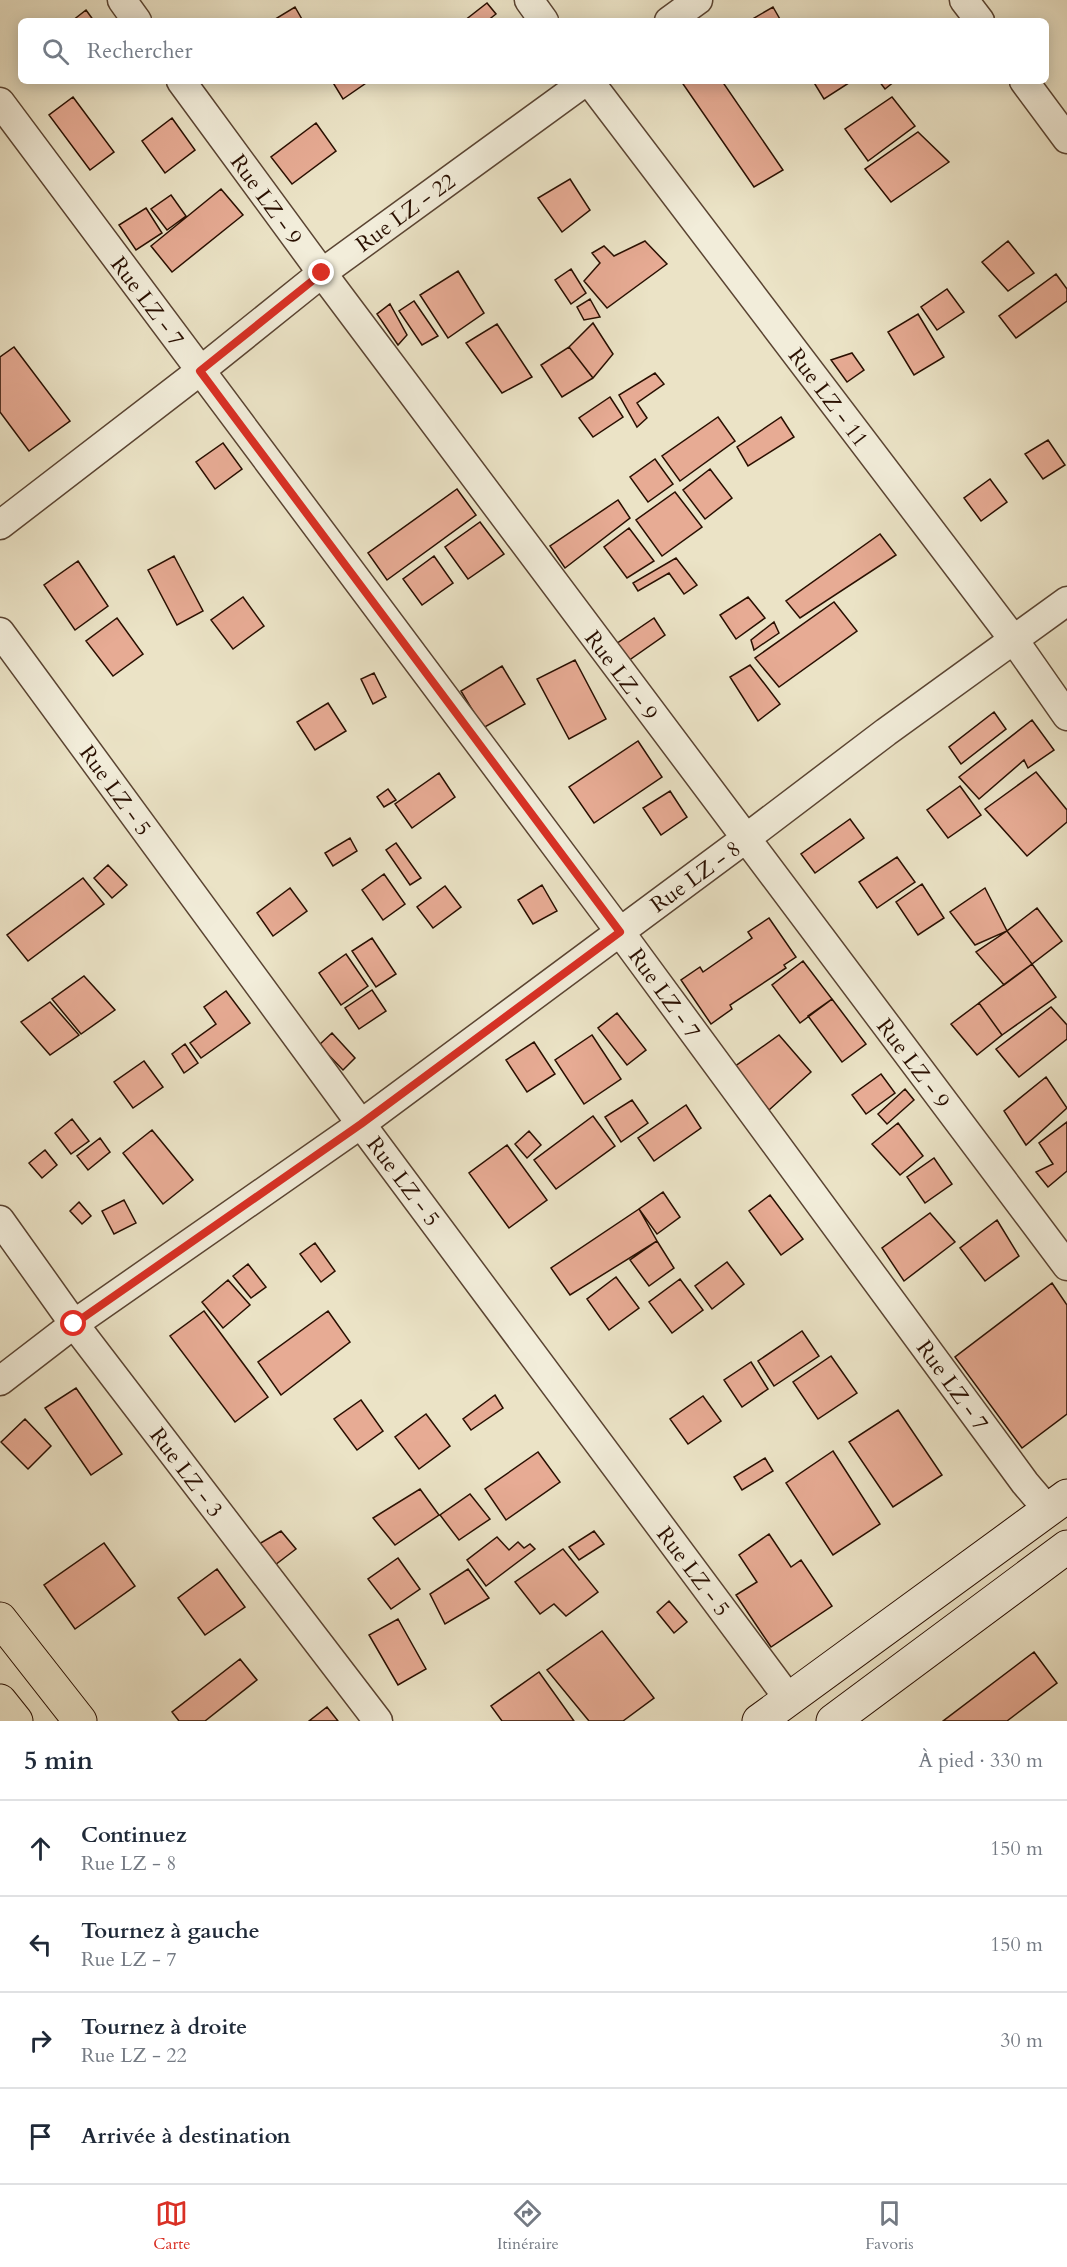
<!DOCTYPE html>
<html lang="fr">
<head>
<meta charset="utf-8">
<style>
	:root { --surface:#fff; --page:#f6f6f7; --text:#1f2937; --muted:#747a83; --line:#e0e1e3; --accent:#d93025 }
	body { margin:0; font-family:Cardo,serif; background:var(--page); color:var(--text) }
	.stop { position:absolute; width:18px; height:18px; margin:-14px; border:4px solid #d93025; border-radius:50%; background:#fff }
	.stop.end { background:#d93025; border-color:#fff; box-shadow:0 2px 6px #0008 }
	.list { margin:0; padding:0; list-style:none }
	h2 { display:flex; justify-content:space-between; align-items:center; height:78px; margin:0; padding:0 24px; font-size:26px }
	h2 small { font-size:20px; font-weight:400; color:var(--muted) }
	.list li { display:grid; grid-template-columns:39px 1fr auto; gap:18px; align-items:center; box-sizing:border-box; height:96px; padding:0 24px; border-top:2px solid var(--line) }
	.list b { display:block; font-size:22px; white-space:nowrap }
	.list p { margin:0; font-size:20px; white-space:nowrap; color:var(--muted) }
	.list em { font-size:20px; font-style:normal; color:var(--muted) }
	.icon { flex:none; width:33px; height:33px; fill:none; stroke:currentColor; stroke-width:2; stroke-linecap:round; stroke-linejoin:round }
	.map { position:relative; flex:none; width:1067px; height:1721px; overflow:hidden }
	.search { position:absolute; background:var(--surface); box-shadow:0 3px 15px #0003; left:18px; right:18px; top:18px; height:66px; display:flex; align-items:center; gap:15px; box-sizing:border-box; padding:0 21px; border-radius:9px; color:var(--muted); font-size:22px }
	.sheet { height:462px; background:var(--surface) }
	nav { display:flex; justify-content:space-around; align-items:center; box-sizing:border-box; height:84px; border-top:2px solid var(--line); background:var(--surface); font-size:16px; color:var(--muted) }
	nav a { display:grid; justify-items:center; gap:3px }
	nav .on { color:var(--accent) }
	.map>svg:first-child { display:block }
	.building { fill:#e7ab94; stroke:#290f00; stroke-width:1.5 }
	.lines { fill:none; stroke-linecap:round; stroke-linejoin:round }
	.street-casing { stroke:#5a4432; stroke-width:31 }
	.secondary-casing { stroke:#290f00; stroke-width:35 }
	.primary-casing { stroke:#290f00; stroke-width:35 }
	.street { stroke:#f2edda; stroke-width:28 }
	.secondary { stroke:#f2edda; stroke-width:33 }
	.primary { stroke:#ebe3c6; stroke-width:33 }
	.route { stroke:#d93025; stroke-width:8 }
	.labels { text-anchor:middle; stroke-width:5; stroke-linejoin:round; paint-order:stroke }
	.street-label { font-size:22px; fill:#290f00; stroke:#f2edda }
</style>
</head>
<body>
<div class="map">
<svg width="1067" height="1721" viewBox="0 0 1067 1721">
	<rect width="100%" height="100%" fill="#ebe3c6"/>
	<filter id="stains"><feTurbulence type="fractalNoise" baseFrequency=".00333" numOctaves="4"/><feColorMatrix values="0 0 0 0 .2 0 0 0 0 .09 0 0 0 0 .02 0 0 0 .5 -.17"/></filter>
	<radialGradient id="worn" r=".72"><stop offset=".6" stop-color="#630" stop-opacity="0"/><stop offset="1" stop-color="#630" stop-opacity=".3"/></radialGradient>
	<path class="building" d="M487,3L496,14L487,21H464Z
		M295,7L303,21H272Z
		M773,7L781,21H749Z
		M86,10L94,21H72Z
		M332,81H369L343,99Z
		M681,81H722L783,170L754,187Z
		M813,81H852L824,99Z
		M879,81H895L885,89Z
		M73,97L114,152L90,170L49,115Z
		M892,97L915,126L868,161L845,129Z
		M172,118L195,150L165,173L142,141Z
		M316,123L336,151L292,184L271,157Z
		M918,132L949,162L891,202L865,169Z
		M570,179L590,210L562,232L538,198Z
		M221,189L243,215L172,272L151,246Z
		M171,195L186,216L167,230L151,209Z
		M146,208L162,233L136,250L119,225Z
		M645,241L667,264L607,308L584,281L600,263L592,253L604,246L614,256Z
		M1008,241L1034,273L1008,291L982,262Z
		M571,269L586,293L571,304L555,280Z
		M458,271L484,313L448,338L420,295Z
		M1056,274L1067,289V301L1016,338L999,316Z
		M947,289L964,312L937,330L921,307Z
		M590,299L600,317L584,320L577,307Z
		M414,301L438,336L422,345L399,311Z
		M390,304L407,335L398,345L377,314Z
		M918,314L944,357L914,375L888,332Z
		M593,323L613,354L593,378L569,347Z
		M497,324L532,377L502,393L466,343Z
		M14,347L70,421L29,451L0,412V357Z
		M569,347L593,378L562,397L541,365Z
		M852,353L864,370L847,382L831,360Z
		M655,373L664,384L637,403L647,418L637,427L619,395Z
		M610,397L623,417L593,437L579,418Z
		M718,417L735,441L680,481L662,456Z
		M781,417L794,437L748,466L737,447Z
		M1048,440L1065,465L1043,479L1025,454Z
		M223,443L242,469L215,489L196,462Z
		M655,459L673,484L648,502L630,477Z
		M710,469L732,498L705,519L683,490Z
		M990,479L1007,502L981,521L964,498Z
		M457,489L476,515L387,580L368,553Z
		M675,492L702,527L662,556L636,520Z
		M618,500L630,518L565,568L550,546Z
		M480,522L504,554L468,579L445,547Z
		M629,528L654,561L627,578L604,547Z
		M880,534L896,555L800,618L786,601Z
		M174,556L203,611L177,625L148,570Z
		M434,556L453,583L422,605L403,579Z
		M676,558L697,585L684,594L669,573L638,591L633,583Z
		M78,561L108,606L75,630L44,585Z
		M243,597L264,626L233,649L211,620Z
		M748,597L765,618L736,639L720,615Z
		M834,602L857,631L779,687L755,658Z
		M117,618L143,654L113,676L86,641Z
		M654,618L665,635L628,661L616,644Z
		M774,622L779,633L754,650L751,640Z
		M575,660L606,719L569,739L537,679Z
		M750,665L780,704L758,721L730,677Z
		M502,666L525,704L483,728L461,691Z
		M374,673L386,697L373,704L361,679Z
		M328,703L346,731L315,750L297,722Z
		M994,712L1006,729L961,764L949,747Z
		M1032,720L1054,750L1028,768L1024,760L979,799L959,777Z
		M638,741L662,777L594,823L569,787Z
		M1036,772L1067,810V822L1027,856L985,809Z
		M439,773L455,797L412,828L395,804Z
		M960,786L981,815L948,838L927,810Z
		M388,789L396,800L384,807L377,797Z
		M670,791L687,817L661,835L643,808Z
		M850,819L864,838L815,873L801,854Z
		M350,838L357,851L333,866L325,853Z
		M396,843L421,878L410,885L386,850Z
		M897,857L915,882L877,908L859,882Z
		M108,865L127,885L112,898L94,878Z
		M384,874L405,904L383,920L362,890Z
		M83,878L104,904L28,961L7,935Z
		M922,884L944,918L918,935L896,902Z
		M542,885L557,911L533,924L518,900Z
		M445,886L461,907L433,928L417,907Z
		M290,888L307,911L273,936L257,913Z
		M985,888L1007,931L975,945L950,912Z
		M1037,908L1062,941L1032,964L1007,931Z
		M769,918L796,957L784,965L786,968L730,1005L732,1009L711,1024L681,980L700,967L703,972L752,938L748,932Z
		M1007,931L1032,964L1004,985L976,952Z
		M372,938L396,974L376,987L352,951Z
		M346,954L368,986L341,1005L319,973Z
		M803,961L832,999L800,1023L772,985Z
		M1032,964L1056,997L1002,1035L979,1003Z
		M84,976L115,1010L81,1034L52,999Z
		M372,990L386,1011L359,1029L345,1008Z
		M226,991L250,1023L201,1058L190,1043L216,1024L204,1007Z
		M832,999L866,1044L842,1062L808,1016Z
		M50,1002L79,1035L50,1055L21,1022Z
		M979,1003L1002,1035L977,1055L951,1024Z
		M1051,1007L1067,1025V1039L1019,1077L996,1049Z
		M617,1013L646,1050L627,1065L598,1028Z
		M332,1033L355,1058L343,1070L319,1045Z
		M592,1035L621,1079L584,1104L555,1060Z
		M779,1035L811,1072L769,1110L734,1067Z
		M534,1042L555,1074L527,1092L506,1060Z
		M185,1044L198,1063L184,1073L172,1054Z
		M144,1061L163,1087L133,1108L114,1082Z
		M881,1074L895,1093L866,1114L852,1095Z
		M1046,1077L1067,1108L1026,1145L1004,1111Z
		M905,1089L914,1100L887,1124L878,1114Z
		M632,1100L648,1123L621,1142L605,1117Z
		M686,1105L701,1128L654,1161L638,1138Z
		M593,1116L615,1146L556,1189L534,1160Z
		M72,1119L89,1141L71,1154L55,1133Z
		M1067,1122V1171L1048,1187L1036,1172L1053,1164L1039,1143Z
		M898,1123L923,1156L900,1175L872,1144Z
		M152,1130L193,1180L163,1204L123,1153Z
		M529,1131L541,1145L527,1158L515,1144Z
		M100,1138L110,1152L88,1170L77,1156Z
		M507,1145L547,1200L509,1228L469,1173Z
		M45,1150L57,1165L42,1178L29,1163Z
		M934,1158L952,1184L925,1203L907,1177Z
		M663,1192L680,1217L657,1234L639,1209Z
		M770,1195L803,1239L781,1255L749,1211Z
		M124,1200L136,1223L114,1234L102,1211Z
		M79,1202L91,1216L82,1224L70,1211Z
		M639,1209L657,1241L570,1295L551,1268Z
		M930,1213L955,1242L904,1281L882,1248Z
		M997,1220L1019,1256L985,1281L960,1248Z
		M657,1241L674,1268L649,1286L630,1260Z
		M315,1243L335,1271L321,1282L300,1254Z
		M727,1262L744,1284L712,1309L695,1286Z
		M248,1264L266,1287L251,1298L233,1276Z
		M616,1277L639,1308L609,1330L587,1299Z
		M680,1279L703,1310L672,1333L649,1302Z
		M228,1280L250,1305L223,1328L202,1302Z
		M1052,1283L1067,1305V1414L1022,1448L955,1357Z
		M204,1311L268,1397L235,1422L170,1336Z
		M328,1311L350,1342L281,1395L258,1362Z
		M802,1331L819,1356L774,1386L758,1361Z
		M831,1356L857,1393L818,1419L793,1382Z
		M751,1362L768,1389L742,1407L724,1380Z
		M76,1388L122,1454L91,1475L45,1408Z
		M495,1395L503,1408L471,1430L463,1419Z
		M703,1396L721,1421L688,1444L670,1419Z
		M361,1400L383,1431L357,1450L334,1419Z
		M898,1410L942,1475L893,1507L849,1442Z
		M426,1414L450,1446L419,1469L395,1437Z
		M25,1419L51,1446L28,1469L1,1442Z
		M833,1451L880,1524L833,1555L786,1483Z
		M538,1452L560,1482L506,1520L485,1489Z
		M765,1458L773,1471L742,1490L734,1477Z
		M420,1489L439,1515L395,1545L373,1518Z
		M470,1494L490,1519L459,1540L440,1515Z
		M281,1531L296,1549L275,1565L259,1544Z
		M594,1531L604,1544L579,1560L569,1547Z
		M769,1534L791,1567L801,1560L832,1606L771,1647L736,1595L757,1582L739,1555Z
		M497,1537L509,1550L518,1542L524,1548L530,1544L535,1549L486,1586L467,1560Z
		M104,1543L135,1586L75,1629L44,1585Z
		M563,1549L598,1592L566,1616L554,1604L540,1614L515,1582Z
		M398,1558L420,1589L391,1609L368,1579Z
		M217,1569L245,1607L205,1635L178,1598Z
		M468,1569L489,1598L445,1624L430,1594Z
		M669,1601L687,1622L674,1633L657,1612Z
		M398,1619L426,1669L398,1685L369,1635Z
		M602,1631L654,1698L623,1721H589L547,1670Z
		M1034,1652L1057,1683L1007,1721H943Z
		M240,1659L257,1680L205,1721H179L172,1712Z
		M539,1672L574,1721H502L491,1706Z
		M327,1707L338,1721H309Z"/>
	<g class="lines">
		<defs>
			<path id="street" d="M122,0L137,21
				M529,0L544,21
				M964,0L980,21
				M669,21L698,0
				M181,81L322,273L1067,1266
				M589,81L1014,640L1067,716
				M1024,81L1067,139
				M0,102L620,932L1025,1483L1048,1510
				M0,525L200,371L322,273L586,81
				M0,632L361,1124L789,1699
				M0,1220L74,1324L378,1721
				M0,1381L74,1324L361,1124L745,839L886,732L1067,601"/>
			<path id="secondary" d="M759,1721L1067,1496
				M833,1721L1067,1547"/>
			<path id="primary" d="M0,1619L80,1721
				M0,1701L16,1721"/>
		</defs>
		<use href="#street" class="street-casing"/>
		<use href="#secondary" class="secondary-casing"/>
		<use href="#primary" class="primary-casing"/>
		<use href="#street" class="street"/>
		<use href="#secondary" class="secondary"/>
		<use href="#primary" class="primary"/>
	</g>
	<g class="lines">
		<path class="route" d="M74,1324L361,1124L620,932L200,371L322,273"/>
	</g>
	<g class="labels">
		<g class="street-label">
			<text transform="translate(267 199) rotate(54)" y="8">Rue LZ - 9</text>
			<text transform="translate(405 212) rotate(-36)" y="8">Rue LZ - 22</text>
			<text transform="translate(148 301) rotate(53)" y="8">Rue LZ - 7</text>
			<text transform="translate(829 397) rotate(53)" y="8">Rue LZ - 11</text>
			<text transform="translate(622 675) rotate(53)" y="8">Rue LZ - 9</text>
			<text transform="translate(116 790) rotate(54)" y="8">Rue LZ - 5</text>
			<text transform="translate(695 876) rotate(-36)" y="8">Rue LZ - 8</text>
			<text transform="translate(665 993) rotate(54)" y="8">Rue LZ - 7</text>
			<text transform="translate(914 1063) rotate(53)" y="8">Rue LZ - 9</text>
			<text transform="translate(404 1181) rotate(53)" y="8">Rue LZ - 5</text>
			<text transform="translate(953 1385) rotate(54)" y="8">Rue LZ - 7</text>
			<text transform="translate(187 1472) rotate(53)" y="8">Rue LZ - 3</text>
			<text transform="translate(694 1571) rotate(53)" y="8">Rue LZ - 5</text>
		</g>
	</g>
	<rect width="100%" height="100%" filter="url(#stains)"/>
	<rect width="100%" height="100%" fill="url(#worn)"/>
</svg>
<div class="stop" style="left:74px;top:1324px"></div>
<div class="stop end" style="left:322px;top:273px"></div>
<div class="search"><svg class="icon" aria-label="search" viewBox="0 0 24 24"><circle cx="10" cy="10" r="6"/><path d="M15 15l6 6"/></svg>Rechercher</div>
</div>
<section class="sheet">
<h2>5 min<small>À pied · 330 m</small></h2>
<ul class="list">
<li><svg class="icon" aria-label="ahead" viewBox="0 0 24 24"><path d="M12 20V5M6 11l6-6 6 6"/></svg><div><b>Continuez</b><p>Rue LZ - 8</p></div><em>150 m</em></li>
<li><svg class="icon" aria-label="left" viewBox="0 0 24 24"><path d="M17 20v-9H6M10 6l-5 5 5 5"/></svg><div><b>Tournez à gauche</b><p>Rue LZ - 7</p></div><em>150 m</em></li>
<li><svg class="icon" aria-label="right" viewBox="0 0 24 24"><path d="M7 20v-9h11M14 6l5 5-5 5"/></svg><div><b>Tournez à droite</b><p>Rue LZ - 22</p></div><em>30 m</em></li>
<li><svg class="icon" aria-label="arrive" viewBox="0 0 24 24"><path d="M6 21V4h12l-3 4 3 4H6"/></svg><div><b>Arrivée à destination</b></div></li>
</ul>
</section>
<nav>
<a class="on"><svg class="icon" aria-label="map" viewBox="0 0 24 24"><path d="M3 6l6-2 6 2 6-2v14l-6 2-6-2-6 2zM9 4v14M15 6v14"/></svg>Carte</a>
<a><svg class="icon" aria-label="directions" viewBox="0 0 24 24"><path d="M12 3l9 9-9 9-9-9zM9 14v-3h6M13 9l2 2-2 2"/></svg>Itinéraire</a>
<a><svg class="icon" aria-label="saved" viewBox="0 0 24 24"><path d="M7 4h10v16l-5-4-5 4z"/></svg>Favoris</a>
</nav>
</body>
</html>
